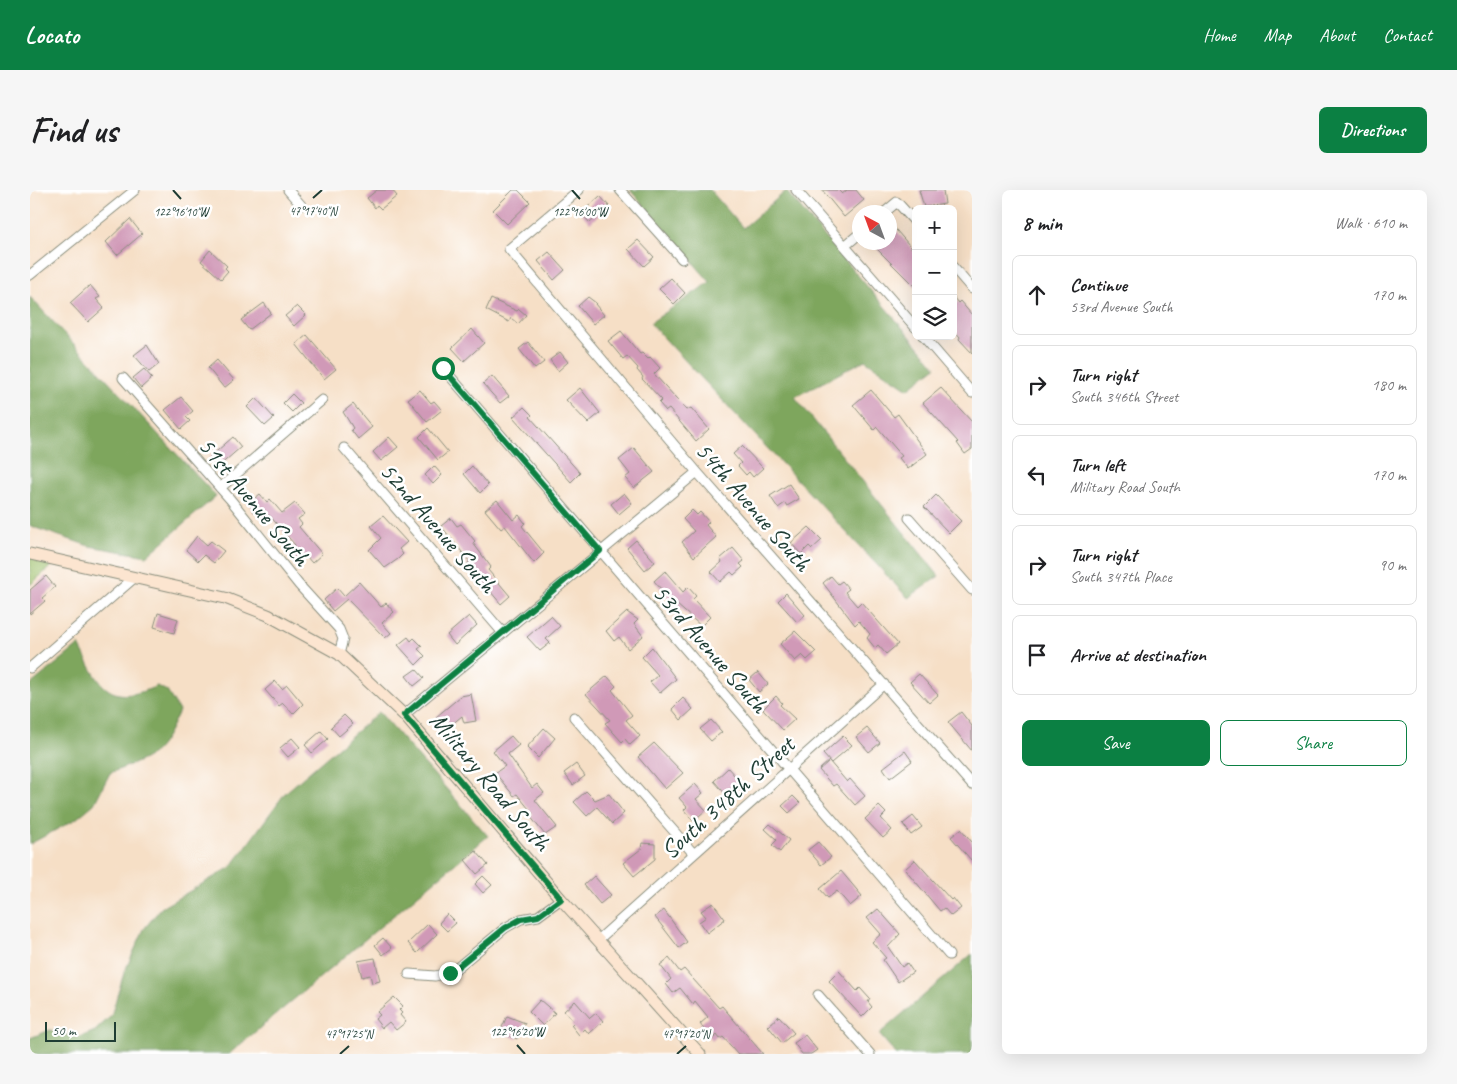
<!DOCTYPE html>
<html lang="en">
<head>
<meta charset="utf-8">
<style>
	:root { --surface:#fff; --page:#f6f6f6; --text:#202124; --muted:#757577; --line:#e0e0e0; --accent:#0b8043 }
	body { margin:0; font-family:Caveat,sans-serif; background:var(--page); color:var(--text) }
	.controls { position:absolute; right:15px; top:15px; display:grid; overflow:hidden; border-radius:8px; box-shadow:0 5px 20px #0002 }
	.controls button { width:45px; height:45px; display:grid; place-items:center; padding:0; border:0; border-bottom:1px solid var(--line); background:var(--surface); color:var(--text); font:25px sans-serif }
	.compass { position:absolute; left:822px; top:15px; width:45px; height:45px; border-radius:50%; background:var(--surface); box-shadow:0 5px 20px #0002; rotate:319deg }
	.scale { position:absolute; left:15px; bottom:12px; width:71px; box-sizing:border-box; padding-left:5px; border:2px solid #1f3d34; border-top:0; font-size:14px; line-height:18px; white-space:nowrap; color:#1f3d34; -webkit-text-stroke:4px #fff; paint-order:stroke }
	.stop { position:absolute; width:15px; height:15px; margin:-11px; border:4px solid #0b8043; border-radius:50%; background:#fff }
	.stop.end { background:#0b8043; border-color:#fff; box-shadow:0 1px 5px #0008 }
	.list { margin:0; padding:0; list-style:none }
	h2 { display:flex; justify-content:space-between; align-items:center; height:65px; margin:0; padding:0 20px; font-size:21px }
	h2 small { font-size:16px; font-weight:400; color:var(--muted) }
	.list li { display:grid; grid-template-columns:32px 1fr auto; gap:15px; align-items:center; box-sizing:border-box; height:80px; margin:0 10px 10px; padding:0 10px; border:1px solid var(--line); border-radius:8px }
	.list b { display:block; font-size:19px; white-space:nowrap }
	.list p { margin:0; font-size:16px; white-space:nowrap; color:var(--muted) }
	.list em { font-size:16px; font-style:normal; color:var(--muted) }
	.actions { display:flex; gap:10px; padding:15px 20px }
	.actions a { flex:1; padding:11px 0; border:1px solid var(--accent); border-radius:8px; text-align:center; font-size:18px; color:var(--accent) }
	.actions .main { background:var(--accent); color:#fff }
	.icon { flex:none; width:28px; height:28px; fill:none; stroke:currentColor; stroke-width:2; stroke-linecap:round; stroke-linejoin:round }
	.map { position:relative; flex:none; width:942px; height:864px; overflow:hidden; border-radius:8px }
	header { display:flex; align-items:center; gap:30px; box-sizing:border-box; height:70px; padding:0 25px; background:var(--accent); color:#fff }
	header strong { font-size:24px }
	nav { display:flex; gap:28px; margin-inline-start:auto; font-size:18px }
	.intro { display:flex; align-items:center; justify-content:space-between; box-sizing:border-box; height:120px; padding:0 30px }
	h1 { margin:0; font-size:35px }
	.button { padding:12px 22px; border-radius:8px; background:var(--accent); color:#fff; font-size:18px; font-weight:700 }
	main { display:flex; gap:30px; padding:0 30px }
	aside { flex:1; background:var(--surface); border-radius:8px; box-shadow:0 5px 20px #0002 }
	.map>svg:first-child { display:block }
	.green { fill:#9dbf69; stroke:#5e7e4e }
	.forest { fill:#7ea65d; stroke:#4e7248 }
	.building { fill:#d099b7 }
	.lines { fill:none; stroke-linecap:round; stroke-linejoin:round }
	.minor-casing { stroke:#8a8e7d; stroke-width:11 }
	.secondary-casing { stroke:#8a8e7d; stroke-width:13 }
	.minor { stroke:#fff; stroke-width:9 }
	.secondary { stroke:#fce5d0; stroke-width:11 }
	.route { stroke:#0b8043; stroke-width:6 }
	.ticks { fill:none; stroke:#1f3d34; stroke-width:2 }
	.labels { text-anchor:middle; stroke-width:5; stroke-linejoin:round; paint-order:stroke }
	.street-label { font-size:25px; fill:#1f3d34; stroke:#fff }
	.ticks-label { font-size:12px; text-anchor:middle; fill:#1f3d34; stroke:#fff; stroke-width:5; stroke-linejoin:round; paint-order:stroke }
</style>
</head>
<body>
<header>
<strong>Locato</strong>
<nav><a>Home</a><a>Map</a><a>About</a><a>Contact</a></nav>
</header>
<div class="intro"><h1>Find us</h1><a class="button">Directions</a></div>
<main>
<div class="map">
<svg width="942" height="864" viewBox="0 0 942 864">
	<rect width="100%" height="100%" fill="#fff"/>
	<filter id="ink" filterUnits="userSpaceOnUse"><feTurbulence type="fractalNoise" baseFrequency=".02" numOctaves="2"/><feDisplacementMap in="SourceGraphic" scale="10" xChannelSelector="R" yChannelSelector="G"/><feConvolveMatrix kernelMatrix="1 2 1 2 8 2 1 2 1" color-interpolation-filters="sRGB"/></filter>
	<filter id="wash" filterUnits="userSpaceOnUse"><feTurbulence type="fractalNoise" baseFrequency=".0096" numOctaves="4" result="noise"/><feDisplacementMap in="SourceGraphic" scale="20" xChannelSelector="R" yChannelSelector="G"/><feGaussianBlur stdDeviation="1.12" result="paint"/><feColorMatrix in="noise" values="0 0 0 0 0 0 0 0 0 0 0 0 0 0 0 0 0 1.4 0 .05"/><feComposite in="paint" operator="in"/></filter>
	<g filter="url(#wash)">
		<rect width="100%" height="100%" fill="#f6dfc6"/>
		<path class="green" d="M0,364L27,371L0,395Z"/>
		<path class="forest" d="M600,0H680L713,38L756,1L906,177L878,199L835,170L765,207L909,386L878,408L620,133L680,92Z
			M0,107L186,306L117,366L59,356L0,336Z
			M49,455C70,495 77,518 127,496L137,501L149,521C128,567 126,565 80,583L64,614L46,629L0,654V495Z
			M349,522L458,646L199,864H0V848L20,840L48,848L65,841L81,826L94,783L114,739L131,718L201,677L255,603Z
			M942,764V864H866L849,844Z"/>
		<g id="blocks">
			<path class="building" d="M347,0H362L367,6L351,19L347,15L345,18L337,8Z
				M483,0H488L500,12L477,34L463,20Z
				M792,0H808L812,4L817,0H826L834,10L814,27Z
				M889,0H913L915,14L894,17Z
				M570,6L579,16L560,33L551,23Z
				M100,29L112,44L87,65L76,52Z
				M860,33L886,63V98L845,57L851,52H860Z
				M608,50L624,67L614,76L598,59Z
				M180,60L197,76L195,78L198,81L191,89L171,71Z
				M519,62L535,80L524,90L508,71Z
				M641,88L655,103L644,114L629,99Z
				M60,95L70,107L66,109L74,118L58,132L40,113Z
				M558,107L566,113L565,114L574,125L563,134L548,116Z
				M923,107L928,113L930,111L942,125V163L929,149L930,147L923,139Z
				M461,109L487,121L489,119L496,125L488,134L481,128L479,132L456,120Z
				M234,113L241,123L219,140L211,130Z
				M267,116L276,125L264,136L255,126Z
				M442,139L454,153L434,171L422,158Z
				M591,141L610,164L612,163L618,169L620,167L630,178L624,184L657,220L661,218L679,239L666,251L639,219L636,221L629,213L632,210L612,189L613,187L607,180L608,178L597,166L593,169L578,151Z
				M277,145L306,179L294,189L266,154Z
				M498,152L514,172L505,179L489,159Z
				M117,155L129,174L119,182L104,165Z
				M530,162L538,172L528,181L520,170Z
				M187,170L204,190L194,198L178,178Z
				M114,179L122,188L111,198L103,188Z
				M462,186L479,206L470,213L453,194Z
				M550,198L570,223L558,233L536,210Z
				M911,198L942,232V259L935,264L927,253L928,252L893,213Z
				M390,200L401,213L404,211L412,220L397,232L378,209Z
				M841,200L864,227L868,224L897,264L878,279L869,268L872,266L847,237L844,240L823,215Z
				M262,204L271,213L262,222L253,213Z
				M151,207L163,221L156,227L160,231L151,239L135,220Z
				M226,208L244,228L235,236L217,217Z
				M323,214L342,237L328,249L321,240L323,238L313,222Z
				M494,217L502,225L500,227L550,283L541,292L483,227Z
				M398,238L418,262L408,270L389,247Z
				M203,247L211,257L188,277L180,267Z
				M359,247L368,257L351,271L343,262Z
				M712,256L733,278L723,287L719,282L716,285L708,276L711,273L703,264Z
				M604,258L624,282L604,298L595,288L600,284L589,270Z
				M404,276L412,285L403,294L395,285Z
				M442,276L458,295L450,303L434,284Z
				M759,294L769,309L757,316L755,313L748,318L740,306Z
				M594,303L602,313L589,324L581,314Z
				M230,304L237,312L240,309L252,323L265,313L275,324L268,329L272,334L269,337L292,364L282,373L276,366L268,372L258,362L265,355L239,325L234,330L222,320L223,318L219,313Z
				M906,305L931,331L919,343L894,317Z
				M467,310L483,330L489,325L495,333L492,336L514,363L504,373L475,336L471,339L455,320Z
				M662,320L667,325L670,322L679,332L676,335L686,347L664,367L652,352L664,341L653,329Z
				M353,326L377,352L369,359L373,364L368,369L355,378L339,360L351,348L341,336Z
				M421,328L427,336L431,334L445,351L443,353L461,377L458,380L480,406L471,414L437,374L440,372L411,336Z
				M779,337L792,350L782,359L779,356L771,364L761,353Z
				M167,346L177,355L181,351L194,361L184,373L174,365L168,371L156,360Z
				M606,350L625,372L615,380L597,358Z
				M703,358L714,371L710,374L713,377L704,385L701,382L690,392L681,382L692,372L690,369Z
				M635,381L653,402L658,397L666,406L663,409L680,427L671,436L638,407L624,391Z
				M16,386L25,397L12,408L15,411L0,424V400Z
				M801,386L808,394L812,391L819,399L815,402L827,416L831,412L868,454L856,464L848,455L845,458L837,448L840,444L829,431L825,435L793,393Z
				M329,392L351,417L356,413L364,422L352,433L361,443L355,448L317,409L303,421L294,410L307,398L314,406Z
				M756,403L775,425L767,432L748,411Z
				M597,422L608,430L604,434L613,446L598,459L589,447L584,451L576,441Z
				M128,423L148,429L144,443L124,437Z
				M439,426L447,435L425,455L417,445Z
				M521,426L530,436L516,449L520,453L510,461L497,447Z
				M765,441L786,462L777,470L772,465L765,471L750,454Z
				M378,447L381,451L384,448L392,456L388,459L395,466L386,475L368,455Z
				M622,457L646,489L630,503L620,492L628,485L612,467Z
				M386,479L394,488L384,496L376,486Z
				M728,482L738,494L729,502L719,490Z
				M889,484L908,505L899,513L880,492Z
				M577,486L586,496L582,500L602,525L596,530L610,546L600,555L595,549L592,552L583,542L575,533L580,530L556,504Z
				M245,491L252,499L257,495L273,514L263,524L253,513L249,516L235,500Z
				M441,504L446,531L434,533L432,526L416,539L406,527L431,506Z
				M746,506L752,513L750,515L765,529L753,540L733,519Z
				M653,508L663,519L651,530L642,519Z
				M931,522L942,536V561L918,532Z
				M314,525L323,534L309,546L301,537Z
				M681,530L692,542L681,551L670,539Z
				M514,538L525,548L508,568L497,557Z
				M837,538L850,553L839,562L826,547Z
				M291,541L298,549L282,563L275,555Z
				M481,546L489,555L478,564L502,598L507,594L514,603L505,610L527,637L515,645L500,626L503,624L487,604L484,606L465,583L475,576L463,561Z
				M813,546L822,555L801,573L793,564Z
				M262,548L270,557L258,567L250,558Z
				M624,553L653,583L635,599L608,567Z
				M875,561L882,571L860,588L853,578Z
				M799,571L817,592L820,589L835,606L825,615L806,594L803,596L789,580Z
				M546,574L555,586L543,595L534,583Z
				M698,578L712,594L698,607L684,591Z
				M665,594L673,603L666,609L676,620L663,631L654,620L657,617L649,608Z
				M556,601L565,610L579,604L594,623L582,634L567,617L557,626L544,612Z
				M763,606L770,613L759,623L752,616Z
				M849,616L856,623L851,628L862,640L853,648L835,629Z
				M883,626L892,637L881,645L873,634Z
				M740,634L759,650L750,662L742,655L747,650L735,639Z
				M931,639L942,652V671L921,647Z
				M788,652L801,667L791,675L778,660Z
				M612,653L625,654V669L604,686L593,673L611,659Z
				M446,661L458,675L447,684L435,670Z
				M885,670L921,710L923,708L931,718L921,726L914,718L910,721L875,679Z
				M811,681L832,706L820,716L807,701L798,708L790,699Z
				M453,686L462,695L453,703L445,694Z
				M564,686L581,705L570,714L554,695Z
				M683,713L695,729L677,743L669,732L676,727L671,721Z
				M848,719L870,744L858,757L872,777L877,773L883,782L868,792L853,770L856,768L842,752L851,744L837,728Z
				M634,720L657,752L649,758L625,727Z
				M417,724L426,733L417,741L409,733Z
				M398,734L407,744L387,763L378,753Z
				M353,748L362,758L353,765L345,755Z
				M345,768L350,791L342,793L340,785L332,787L328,771Z
				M639,768L650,782L654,779L689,818L692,816L733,864H708L693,847L690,849L687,845L682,850L670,834L678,827L665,811L663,814L650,798L643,803L636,794L641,789L630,775Z
				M809,781L827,801L830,798L840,809L838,812L842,817L832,827L799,791Z
				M364,807L373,816L369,820L372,823L370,825L376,832L366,840L359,832L352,838L345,829L350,825L347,822Z
				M510,810L525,823L513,836L499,822Z
				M545,811L560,828L566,823L573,831L559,844L555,839L549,845L541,835L544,832L534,821Z
				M477,826L495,833L487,849L470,842Z
				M749,826L764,843L752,853L738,836Z
				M775,845L787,860L781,864H772L764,853Z"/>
		</g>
	</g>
	<g filter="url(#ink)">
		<use href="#blocks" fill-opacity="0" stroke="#8a8e7d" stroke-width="1"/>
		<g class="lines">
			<defs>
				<path id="minor" d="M258,0L271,15
					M549,0L479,59L667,282L942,595
					M590,0L652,69
					M766,0L886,138
					M855,22L867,12L886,33
					M815,56L829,44
					M923,77L942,99
					M0,85L105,0
					M893,146L942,203
					M413,178L919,765
					M93,188L200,309L269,395L309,439L313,449L309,464
					M314,258L473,443
					M190,298L292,210
					M879,328L942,400
					M0,478L104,388
					M374,525L667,282
					M544,527L663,663
					M568,750L854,494
					M379,784L405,786L422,782L475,738L491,729L508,726L531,709
					M788,805L840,864"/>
				<path id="secondary" d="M0,364L195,408L238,425L309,464L374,525L531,709L670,864"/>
			</defs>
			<use href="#minor" class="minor-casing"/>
			<use href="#secondary" class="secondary-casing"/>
			<use href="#minor" class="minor"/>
			<use href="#secondary" class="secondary"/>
		</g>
	</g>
	<g class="lines" filter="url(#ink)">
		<path class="route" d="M413,178L570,361L374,525L531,709L508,726L491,729L475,738L420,783"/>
	</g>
	<path class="ticks" d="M143,0L151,9M542,0L550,9M283,8L292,0M487,855L495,864M310,864L319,856M647,864L656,856"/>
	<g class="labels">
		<g class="street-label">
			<text transform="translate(225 311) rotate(50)" y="9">51st Avenue South</text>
			<text transform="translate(724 316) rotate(49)" y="9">54th Avenue South</text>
			<text transform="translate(409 337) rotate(49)" y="9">52nd Avenue South</text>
			<text transform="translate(681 458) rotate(49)" y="9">53rd Avenue South</text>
			<text transform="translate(461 591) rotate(50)" y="9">Military Road South</text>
			<text transform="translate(697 607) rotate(-42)" y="9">South 348th Street</text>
		</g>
	</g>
	<g class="ticks-label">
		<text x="283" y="25">47°17'40"N</text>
		<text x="151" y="26">122°16'10"W</text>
		<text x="550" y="26">122°16'00"W</text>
		<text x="487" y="846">122°16'20"W</text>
		<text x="319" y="848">47°17'25"N</text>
		<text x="656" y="848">47°17'20"N</text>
	</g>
</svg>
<div class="controls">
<button>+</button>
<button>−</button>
<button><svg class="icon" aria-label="layers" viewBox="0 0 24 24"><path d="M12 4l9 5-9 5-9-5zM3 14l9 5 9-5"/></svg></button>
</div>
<svg class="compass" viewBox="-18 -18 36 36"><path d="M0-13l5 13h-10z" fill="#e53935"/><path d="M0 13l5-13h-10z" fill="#757577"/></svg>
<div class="scale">50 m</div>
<div class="stop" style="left:413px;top:178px"></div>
<div class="stop end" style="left:420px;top:783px"></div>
</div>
<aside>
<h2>8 min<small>Walk · 610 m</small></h2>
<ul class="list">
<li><svg class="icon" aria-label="ahead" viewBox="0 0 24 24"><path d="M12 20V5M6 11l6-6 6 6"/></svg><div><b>Continue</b><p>53rd Avenue South</p></div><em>170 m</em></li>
<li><svg class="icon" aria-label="right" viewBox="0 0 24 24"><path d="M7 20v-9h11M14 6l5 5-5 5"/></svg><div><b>Turn right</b><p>South 346th Street</p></div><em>180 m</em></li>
<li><svg class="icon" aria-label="left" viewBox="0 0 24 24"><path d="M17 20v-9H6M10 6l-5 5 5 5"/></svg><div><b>Turn left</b><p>Military Road South</p></div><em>170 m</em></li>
<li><svg class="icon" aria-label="right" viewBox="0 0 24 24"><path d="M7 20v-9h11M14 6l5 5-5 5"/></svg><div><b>Turn right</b><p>South 347th Place</p></div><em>90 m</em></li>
<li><svg class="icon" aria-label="arrive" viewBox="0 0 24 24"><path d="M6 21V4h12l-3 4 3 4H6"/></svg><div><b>Arrive at destination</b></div></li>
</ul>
<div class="actions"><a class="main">Save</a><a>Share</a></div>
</aside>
</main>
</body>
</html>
